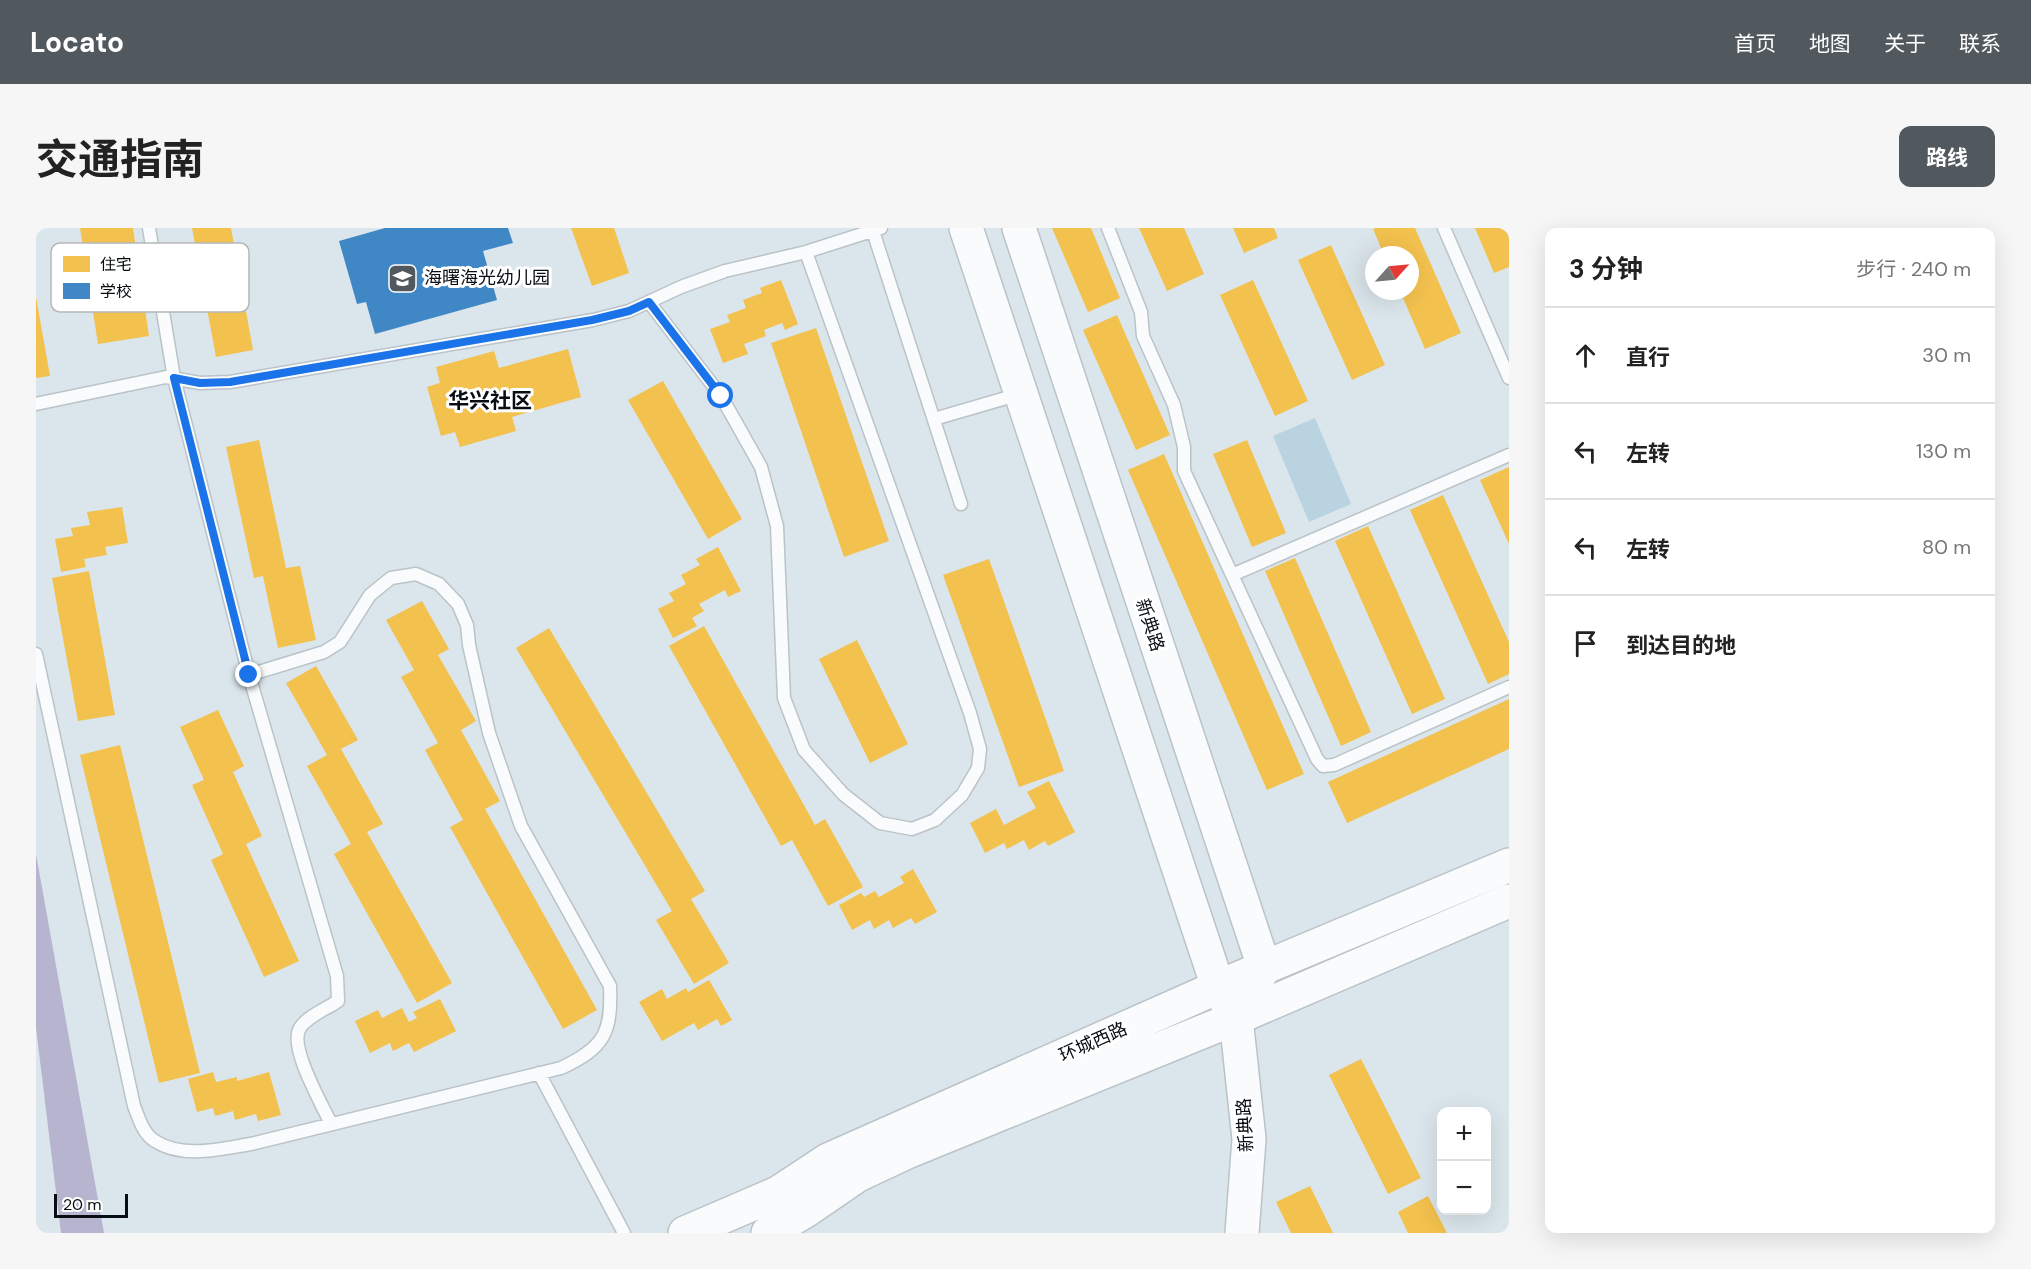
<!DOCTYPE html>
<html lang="zh">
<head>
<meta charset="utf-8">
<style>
	:root { --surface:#fff; --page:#f6f6f6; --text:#222; --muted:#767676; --line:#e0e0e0; --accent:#51595e }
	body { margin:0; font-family:"DM Sans","Noto Sans SC",sans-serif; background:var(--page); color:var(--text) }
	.controls { position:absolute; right:18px; bottom:18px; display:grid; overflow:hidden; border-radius:12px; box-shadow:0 6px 24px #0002 }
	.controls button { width:54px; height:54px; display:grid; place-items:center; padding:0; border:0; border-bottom:2px solid var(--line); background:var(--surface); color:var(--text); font:30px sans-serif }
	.compass { position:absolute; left:1329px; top:18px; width:54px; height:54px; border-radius:50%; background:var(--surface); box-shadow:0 6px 24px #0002; rotate:63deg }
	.scale { position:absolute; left:18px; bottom:15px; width:74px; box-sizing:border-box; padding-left:6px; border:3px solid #070d11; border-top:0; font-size:16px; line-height:21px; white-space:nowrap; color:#070d11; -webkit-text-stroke:4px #fff; paint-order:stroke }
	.stop { position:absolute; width:18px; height:18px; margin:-14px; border:4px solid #1a73e8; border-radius:50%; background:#fff }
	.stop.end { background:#1a73e8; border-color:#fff; box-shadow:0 2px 6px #0008 }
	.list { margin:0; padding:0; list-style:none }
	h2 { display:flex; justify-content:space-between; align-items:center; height:78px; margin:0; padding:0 24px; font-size:26px }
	h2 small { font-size:20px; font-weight:400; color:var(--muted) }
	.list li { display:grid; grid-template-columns:39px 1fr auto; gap:18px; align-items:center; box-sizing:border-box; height:96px; padding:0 24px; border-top:2px solid var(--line) }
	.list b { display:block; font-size:22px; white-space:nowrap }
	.list em { font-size:20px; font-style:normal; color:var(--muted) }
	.icon { flex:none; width:33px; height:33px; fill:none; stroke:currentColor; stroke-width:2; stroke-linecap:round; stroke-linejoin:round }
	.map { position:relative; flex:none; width:1473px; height:1005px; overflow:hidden; border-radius:12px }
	header { display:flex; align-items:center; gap:36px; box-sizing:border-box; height:84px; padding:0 30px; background:var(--accent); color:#fff }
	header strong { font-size:28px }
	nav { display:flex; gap:33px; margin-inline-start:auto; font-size:21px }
	.intro { display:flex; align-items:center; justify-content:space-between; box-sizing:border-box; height:144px; padding:0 36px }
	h1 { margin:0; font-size:42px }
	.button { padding:15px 27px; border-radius:12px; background:var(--accent); color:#fff; font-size:21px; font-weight:700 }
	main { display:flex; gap:36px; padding:0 36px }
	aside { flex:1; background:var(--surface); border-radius:12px; box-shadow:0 6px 24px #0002 }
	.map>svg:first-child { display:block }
	.green { fill:#b9d3e1 }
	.water { fill:#b7b4cf }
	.homes { fill:#f2c14e }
	.schools { fill:#3f88c5 }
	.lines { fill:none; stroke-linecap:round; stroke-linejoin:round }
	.lane-casing { stroke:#bac3c8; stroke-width:15 }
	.secondary-casing { stroke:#bac3c8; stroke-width:36 }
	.primary-casing { stroke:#bac3c8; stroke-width:36 }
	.lane { stroke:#fafbfc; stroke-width:12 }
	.secondary { stroke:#fafbfc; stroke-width:33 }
	.primary { stroke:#fafbfc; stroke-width:33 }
	.route { stroke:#1a73e8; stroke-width:8 }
	.labels { text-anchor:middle; stroke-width:6; stroke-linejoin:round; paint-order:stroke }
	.poi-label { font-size:18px; fill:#070d11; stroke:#fff; text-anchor:start }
	.street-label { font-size:18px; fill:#070d11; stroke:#fff }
	.quarter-label { font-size:21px; font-weight:bold; fill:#070d11; stroke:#fff }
	.key { fill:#fff; stroke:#b5b6b8; stroke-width:1.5 }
	.key-label { font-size:16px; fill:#070d11 }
</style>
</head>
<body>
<header>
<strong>Locato</strong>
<nav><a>首页</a><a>地图</a><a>关于</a><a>联系</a></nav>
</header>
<div class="intro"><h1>交通指南</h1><a class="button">路线</a></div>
<main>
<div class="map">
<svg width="1473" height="1005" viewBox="0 0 1473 1005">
	<rect width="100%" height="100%" fill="#dbe6ec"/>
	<path class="green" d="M1279,190L1315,276L1273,294L1237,208Z"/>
	<path class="water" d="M0,626L68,1005H25L0,800Z"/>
	<path class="homes" d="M44,0H97L113,108L62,116Z
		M156,0H195L217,122L180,129Z
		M535,0H578L593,45L556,58Z
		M1016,0H1055L1084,70L1052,84Z
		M1103,0H1148L1168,46L1131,63Z
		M1197,0H1238L1242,10L1208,25Z
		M1340,0H1379L1425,105L1389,121L1364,63H1374V27H1348L1337,1Z
		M1439,0H1473V39L1458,45Z
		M1295,17L1349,137L1316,152L1262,32Z
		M745,52L762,96L749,102L746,95L728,102L730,108L708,116L712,126L687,135L674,101L694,94L691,87L710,80L707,72L726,65L724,60Z
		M1217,52L1272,173L1239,188L1184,67Z
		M0,69L14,148L0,150Z
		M1081,87L1134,207L1100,222L1047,102Z
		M780,100L853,313L808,329L735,115Z
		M532,121L545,169L476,189L480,203L424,219L419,204L405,208L391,159L404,155L400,139L458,123L463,140Z
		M627,153L706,291L672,311L592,172Z
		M223,212L250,340L264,338L280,412L242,420L227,348L218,350L190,219Z
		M1211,212L1250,305L1216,319L1177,226Z
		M1128,226L1268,546L1231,562L1092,242Z
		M1473,239V316L1444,252Z
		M1407,267L1473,414V446L1452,456L1374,282Z
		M86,279L92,315L69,319L71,327L48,331L50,339L25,344L19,311L37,308L35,300L54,297L51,284Z
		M1332,298L1409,471L1376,486L1299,313Z
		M682,319L705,363L692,369L689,362L663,376L668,383L656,390L661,398L637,410L622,381L638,373L633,365L650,356L645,347L664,337L660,331Z
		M1259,330L1335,504L1305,518L1229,343Z
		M953,331L1028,543L983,559L907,347Z
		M53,343L79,487L42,493L16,350Z
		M386,373L413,421L402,427L440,493L425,502L464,573L449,581L561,782L527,801L414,599L427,592L389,522L402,515L365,449L378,442L350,392Z
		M668,398L779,597L789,591L827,659L792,678L756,612L745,618L633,418Z
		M513,400L669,663L655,671L693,735L658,756L620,692L636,683L480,420Z
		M821,412L872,516L834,535L783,431Z
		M280,438L322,512L305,521L347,596L331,604L416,755L381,775L298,626L315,616L271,538L291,527L250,455Z
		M1473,471V521L1311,595L1292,554Z
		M182,482L208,538L197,544L226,608L210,616L263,733L228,749L175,632L187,626L156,557L168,552L144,499Z
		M84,517L164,845L123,855L44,527Z
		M1013,553L1039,604L1012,618L1009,613L993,622L988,612L971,621L968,615L949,625L934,595L960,581L968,597L1000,580L991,564Z
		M877,641L901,684L879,696L875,690L857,700L853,692L838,701L834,692L816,702L803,677L825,665L828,669L839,663L843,669L868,655L864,649Z
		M673,752L696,792L685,798L681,791L662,802L658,795L626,813L603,774L626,761L631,771L650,760L652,764Z
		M404,771L420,803L378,824L373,815L357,823L354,815L334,825L319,793L342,782L346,790L366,780L373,794L381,790L377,784Z
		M1325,831L1385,950L1352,966L1293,847Z
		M177,844L180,854L201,849V853L233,844L245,887L222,893L220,886L199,892L197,883L179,888L177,880L161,884L152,851Z
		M1274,958L1297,1005H1255L1240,974Z
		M1392,968L1411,1005H1372L1362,984Z"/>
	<path class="schools" d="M349,0H472L477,15L447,23L461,72L339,106L330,74L321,76L303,13Z"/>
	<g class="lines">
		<defs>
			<path id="lane" d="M113,0L138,150L213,447L301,748L302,773C292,780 270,789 264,800C252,818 286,876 295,896
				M836,0L925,276
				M1072,0L1105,84L1107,108L1138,177L1148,219V243L1281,531L1287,538L1298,537L1473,459
				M1408,0L1473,150
				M613,74L685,168L725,239L741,298L748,470L768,522L807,566L844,595L876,601L899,592L926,567L942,540L944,521L934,485L770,24
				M0,176L130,149L164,155L194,154L557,92L593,83L645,59L689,43L770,24L845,0
				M898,191L984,166
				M1196,347L1473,227
				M0,426L98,878C103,890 107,906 119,913C147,931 185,921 215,916L525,840C568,820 576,805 574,758L485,598L453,505L433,417L431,397L422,376L403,356L380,346L355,350L334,367L304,414L288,424L213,447
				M503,845L588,1005"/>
			<path id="secondary" d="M930,0L1182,759L1200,790L1213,911L1206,1005
				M983,0L1228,739L1200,790"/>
			<path id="primary" d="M649,1005L742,965L792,932L1182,759L1473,637
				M732,1005L771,982L822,947L871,924L1200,790L1473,673"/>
		</defs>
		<use href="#lane" class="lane-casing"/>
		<use href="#secondary" class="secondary-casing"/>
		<use href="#primary" class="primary-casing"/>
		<use href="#lane" class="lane"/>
		<use href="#secondary" class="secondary"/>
		<use href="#primary" class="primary"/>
	</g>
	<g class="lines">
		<path class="route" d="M213,447L138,150L164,155L194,154L556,92L593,83L613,74L685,168"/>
	</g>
	<defs>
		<symbol id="school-square" viewBox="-11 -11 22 22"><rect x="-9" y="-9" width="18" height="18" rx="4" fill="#51595e" stroke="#fff"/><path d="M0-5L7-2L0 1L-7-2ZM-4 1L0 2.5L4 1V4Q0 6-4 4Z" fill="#fff"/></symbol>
	</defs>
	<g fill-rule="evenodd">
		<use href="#school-square" x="350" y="34" width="33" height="33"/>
	</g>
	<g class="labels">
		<g class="poi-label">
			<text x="388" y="56">海曙海光幼儿园</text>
		</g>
		<g class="street-label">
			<text transform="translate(1114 397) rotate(72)" y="6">新典路</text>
			<text transform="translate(1057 814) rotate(-24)" y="6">环城西路</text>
			<text transform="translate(1209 897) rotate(-93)" y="6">新典路</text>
		</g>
		<g class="quarter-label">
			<text x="454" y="180">华兴社区</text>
		</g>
	</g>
	<rect x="15" y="15" width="198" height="69" rx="9" class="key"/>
	<rect x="27" y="28" width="27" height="16" fill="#f2c14e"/>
	<rect x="27" y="55" width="27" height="16" fill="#3f88c5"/>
	<g class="key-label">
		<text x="64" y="42">住宅</text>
		<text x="64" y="69">学校</text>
	</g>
</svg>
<div class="controls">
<button>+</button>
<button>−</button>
</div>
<svg class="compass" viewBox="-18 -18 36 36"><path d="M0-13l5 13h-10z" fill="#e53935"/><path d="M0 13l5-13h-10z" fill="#767676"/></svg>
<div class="scale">20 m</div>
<div class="stop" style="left:685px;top:168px"></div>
<div class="stop end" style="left:213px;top:447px"></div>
</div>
<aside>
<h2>3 分钟<small>步行 · 240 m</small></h2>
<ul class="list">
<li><svg class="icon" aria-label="ahead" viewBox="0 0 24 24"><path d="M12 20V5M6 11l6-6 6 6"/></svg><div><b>直行</b></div><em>30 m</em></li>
<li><svg class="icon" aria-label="left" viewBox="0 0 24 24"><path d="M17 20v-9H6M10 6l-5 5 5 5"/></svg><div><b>左转</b></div><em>130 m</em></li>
<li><svg class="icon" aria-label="left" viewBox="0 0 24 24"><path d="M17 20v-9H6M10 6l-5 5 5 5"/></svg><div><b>左转</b></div><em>80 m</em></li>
<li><svg class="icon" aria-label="arrive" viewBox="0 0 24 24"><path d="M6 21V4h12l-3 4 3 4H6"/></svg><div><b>到达目的地</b></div></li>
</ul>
</aside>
</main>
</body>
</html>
